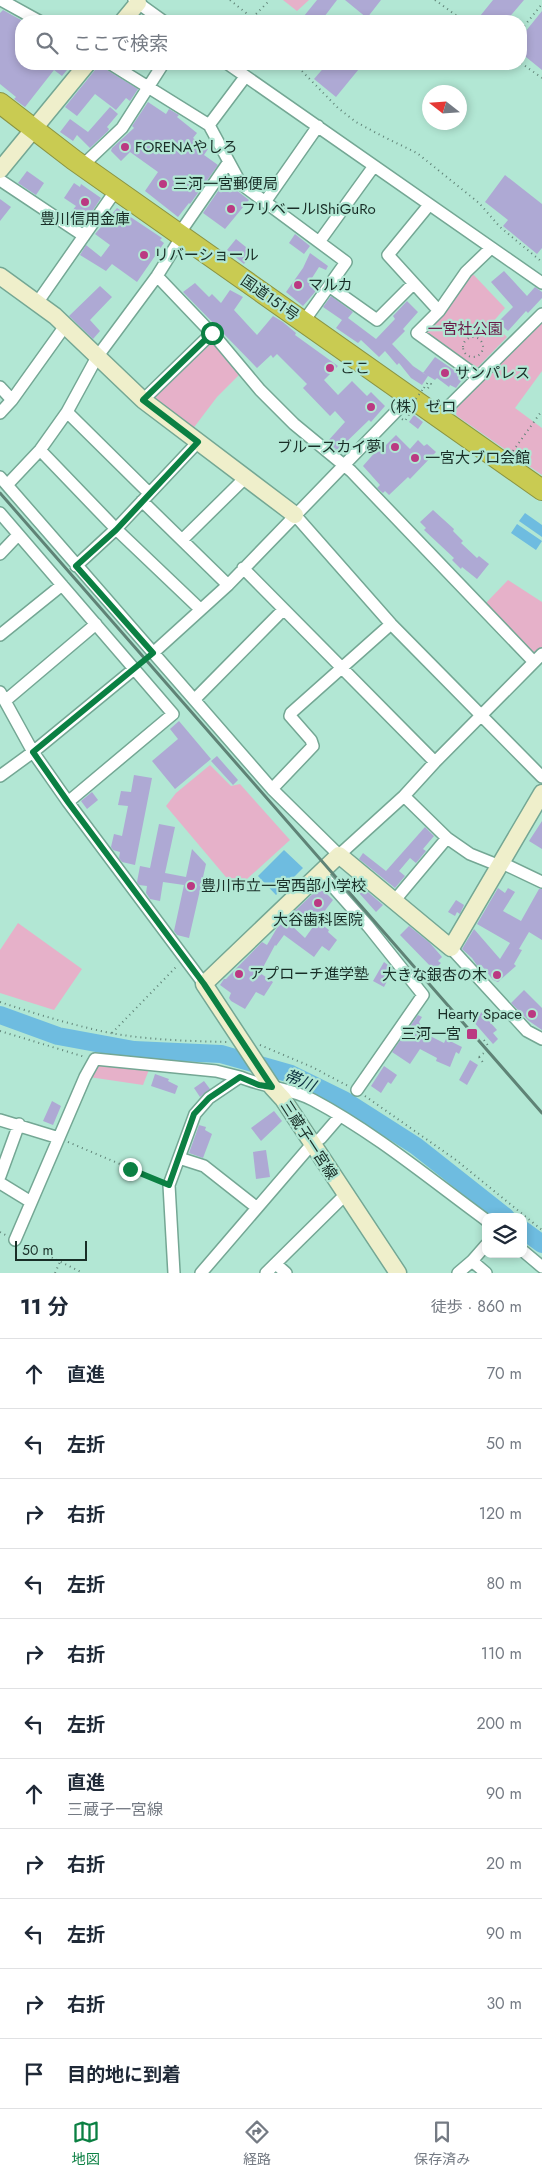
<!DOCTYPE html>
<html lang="ja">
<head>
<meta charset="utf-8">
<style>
	:root { --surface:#fff; --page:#f6f6f7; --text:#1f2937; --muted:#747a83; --line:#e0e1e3; --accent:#0b8043 }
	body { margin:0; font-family:Jost,"Noto Sans JP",sans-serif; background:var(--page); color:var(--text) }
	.controls { position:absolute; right:15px; bottom:15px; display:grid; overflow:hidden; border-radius:10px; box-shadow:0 2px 8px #0003 }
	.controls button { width:45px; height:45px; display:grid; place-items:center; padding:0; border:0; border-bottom:1px solid var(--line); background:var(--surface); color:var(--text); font:25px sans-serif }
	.compass { position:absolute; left:422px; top:85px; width:45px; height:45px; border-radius:50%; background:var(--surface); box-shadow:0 2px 8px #0003; rotate:287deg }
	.scale { position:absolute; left:15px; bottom:12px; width:72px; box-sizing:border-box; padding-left:5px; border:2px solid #192e27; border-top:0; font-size:14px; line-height:18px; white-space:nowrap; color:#192e27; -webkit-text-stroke:4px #b2e7d4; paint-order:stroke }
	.stop { position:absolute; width:15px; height:15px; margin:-11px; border:4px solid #0b8043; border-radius:50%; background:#fff }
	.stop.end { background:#0b8043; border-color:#fff; box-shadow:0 1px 5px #0008 }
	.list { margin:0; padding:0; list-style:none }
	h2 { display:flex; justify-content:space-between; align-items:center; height:65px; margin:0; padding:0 20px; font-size:21px }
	h2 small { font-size:16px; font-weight:400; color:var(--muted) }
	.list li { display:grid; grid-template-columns:32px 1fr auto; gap:15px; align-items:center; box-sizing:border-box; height:70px; padding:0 20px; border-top:1px solid var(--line) }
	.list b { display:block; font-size:19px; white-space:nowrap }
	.list p { margin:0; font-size:16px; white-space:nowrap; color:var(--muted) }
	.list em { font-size:16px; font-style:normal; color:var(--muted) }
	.icon { flex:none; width:28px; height:28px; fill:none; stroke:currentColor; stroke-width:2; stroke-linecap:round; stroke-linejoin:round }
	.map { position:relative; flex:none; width:542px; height:1273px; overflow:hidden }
	.search { position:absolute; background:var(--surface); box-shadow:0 2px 8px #0003; left:15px; right:15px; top:15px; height:55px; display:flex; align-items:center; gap:12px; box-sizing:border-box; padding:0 18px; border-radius:20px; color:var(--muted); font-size:19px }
	.sheet { height:835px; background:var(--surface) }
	nav { display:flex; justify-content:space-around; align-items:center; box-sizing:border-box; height:70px; border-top:1px solid var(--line); background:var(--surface); font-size:14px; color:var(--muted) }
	nav a { display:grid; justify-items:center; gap:2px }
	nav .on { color:var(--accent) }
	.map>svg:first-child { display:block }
	.green { fill:#e6b1c9 }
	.water { fill:#6ebce0 }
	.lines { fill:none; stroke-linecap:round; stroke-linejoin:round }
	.river { stroke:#6ebce0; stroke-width:18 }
	.building { fill:#aea9d4; fill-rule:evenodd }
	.street-casing { stroke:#74a794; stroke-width:14 }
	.secondary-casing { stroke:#74a794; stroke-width:19 }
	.highway-casing { stroke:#8b9443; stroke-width:22 }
	.path { stroke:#608377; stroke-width:2; stroke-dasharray:1 4; stroke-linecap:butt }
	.street { stroke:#fff; stroke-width:11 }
	.secondary { stroke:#efefcb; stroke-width:16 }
	.highway { stroke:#c9cb52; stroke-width:20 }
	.rail { stroke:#5f8376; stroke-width:3 }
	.path-bridge { stroke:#608377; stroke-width:2; stroke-dasharray:1 4; stroke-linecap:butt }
	.route { stroke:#0b8043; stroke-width:6 }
	.poi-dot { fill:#bb3982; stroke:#b2e7d4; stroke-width:2 }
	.labels { text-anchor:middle; stroke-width:4.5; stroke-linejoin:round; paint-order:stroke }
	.poi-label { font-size:15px; fill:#192e27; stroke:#b2e7d4; text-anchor:start }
	.street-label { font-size:15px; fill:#192e27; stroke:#b2e7d4 }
	.park-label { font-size:15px; fill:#6a1947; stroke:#b2e7d4 }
	.water-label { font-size:16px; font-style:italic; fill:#0c3140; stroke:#b2e7d4 }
</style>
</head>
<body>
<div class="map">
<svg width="542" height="1273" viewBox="0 0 542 1273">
	<rect width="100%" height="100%" fill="#b2e7d4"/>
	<path class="green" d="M283,0H309L297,11Z
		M471,272L505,308L492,323L507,337L477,368L474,369L424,334Z
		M542,320V371L515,408L542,428V475L457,416L455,412L460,400L517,348Z
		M214,340L241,373L217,397L192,430L152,397L209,341Z
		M508,580L542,602V647L535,654L532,653L484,605Z
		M210,765L231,786L240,784L290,840L236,889L166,806L176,793Z
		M18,923L82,969L54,1010L0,993V950Z
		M95,1063L150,1067L143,1085L89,1077Z"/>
	<path class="water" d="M525,513L542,525V537L519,521Z
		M517,524L542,541L536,550L511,533Z
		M284,850L303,868L276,895L258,876Z"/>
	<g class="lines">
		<path class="river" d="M0,1015L58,1036L134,1050L221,1054L291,1074L344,1100L416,1146L506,1217
			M523,1230L542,1244"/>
	</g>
	<path class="building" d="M317,0H337L321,21H310L304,16Z
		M345,0H381L367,18Z
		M493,0H524L506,21H476Z
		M3,10L21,20V64H72L62,76L54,70L25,107L14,99L16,97L0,84V13Z
		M542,11V70L521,53V37Z
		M97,64H104L107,70L138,89L130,101L126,98L116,110L95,94L77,116L65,107L95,70Z
		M327,64H363L336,97L314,79Z
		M148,102L166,114L169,109L179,115L177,117L197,133L193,138L208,149L204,155L218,165L190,204L189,203L178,217L145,191L158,172L130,152L121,161L111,151L112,148L134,128L132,126Z
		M110,107L118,114L107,127L109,129L108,131L90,148L77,135L73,141L60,132L70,119L88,132Z
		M27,171L44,183L36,195L18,183Z
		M505,175L542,204V248L537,254L503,226L508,220L485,202Z
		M74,183L80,187L81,184L101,198L85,222L71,212L76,206L64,198Z
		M223,184L231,186L249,200L225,229L203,213Z
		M0,199L11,207L0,221Z
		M117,208L162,238L160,240L164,243L137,282L112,264L106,271L80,255L86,245L101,257L110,245L95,234Z
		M295,234L310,246L304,254L289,243Z
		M236,239L252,252L244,264L227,250Z
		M310,253L328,266L326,270L319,267L312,278L321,285L303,306L286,292L303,268Z
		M504,271L527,296L535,287L542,292V298L528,313L526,311L508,331L498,322L513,307L491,282Z
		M195,283L209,297L212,294L221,303L230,290L243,297L234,310L257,335L273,316L283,322L296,333L295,335L338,366L324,380L338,395L352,381L367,396L371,392L385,406L371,422L369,420L338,450L336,449L327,442L345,422L335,411L330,416L303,388L307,384L277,354L273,358L271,355L257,368L183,292Z
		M100,286L112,297L90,320L100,331L93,339L69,316Z
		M331,296L353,312L348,318L376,339L395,319L393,316L407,301L418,312L403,329L405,331L392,344L413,366L428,376L422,385L411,378L399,363L397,365L385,351L379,357L361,340L358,343L336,328L342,320L323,307Z
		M435,357L464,377L456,388L450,385L449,387L437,378L435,380L423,373Z
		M414,415L423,422L418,429L409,422Z
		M396,435L410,449L418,440L424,446L427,444L436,452L410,479L408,477L389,495L385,491L383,493L377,488L380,485L363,466L377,450L379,452Z
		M433,510L454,529L453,531L463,541L461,543L477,558L479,556L489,564L477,579L462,567L461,569L452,560L454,558L424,530L426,528L420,522Z
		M179,721L211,759L175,789L152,761L178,739L170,729Z
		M217,756L238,780L233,785L211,761Z
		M134,775L152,778L135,865L122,862L119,858L120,852L113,850L111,847L114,834L122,836L128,806L118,805L121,791L131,792Z
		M92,792L98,800L87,809L81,801Z
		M542,821V849L529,841Z
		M159,824L175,827L165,873L186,877L192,849L206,864L189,938L177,935L174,931L184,885L163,882L160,901L150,899L146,893L147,886L139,885L137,882L140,866L150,868Z
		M425,827L434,836L423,849L426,851L416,863L410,858L399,871L405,876L395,888L359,859L363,853L386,871Z
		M354,880L383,905L376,912L351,884Z
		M320,887L333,900L317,921L329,930L328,932L337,940L329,951L322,946L314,957L284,935L276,946L275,945L260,973L273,982L264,996L256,992L245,1009L231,1001L229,998L231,993L220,985L224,979H226L262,942L267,945L277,928ZM303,914L315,924L305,938L292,926Z
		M498,888L505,893L508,888L515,892L503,911L521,921L539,889H542V940L529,932L519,949L522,950L514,964L516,966L498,982L493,980L482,966L478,967L472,958L462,949L474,929L500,959L510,943L477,924Z
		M456,900L464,905L460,914L457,912L455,916L448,912Z
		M409,926L430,943L442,957L438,961L441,963L434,970L400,935Z
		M384,962L393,969L384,987L373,981Z
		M524,990L542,1008V1030L529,1021L511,1003Z
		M481,1012L497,1030L493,1033L498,1039L493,1044L472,1020Z
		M418,1015L422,1017L419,1022L421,1026L418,1030L444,1043L446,1039L462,1047L459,1054L456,1052L450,1067L436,1061L437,1058L420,1049L410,1064L392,1052Z
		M470,1060L478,1065L467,1085L459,1080Z
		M384,1066L397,1075L391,1084L388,1082L381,1093L371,1086Z
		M155,1074L169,1079L168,1081L178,1086L175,1094L151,1086Z
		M204,1081L210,1089L200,1097L194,1088Z
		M52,1101L61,1106L53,1125L43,1121Z
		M274,1111L282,1121L261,1141L251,1128Z
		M199,1125L206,1127L205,1130L212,1134L203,1158L189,1153Z
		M266,1150L270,1177L256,1179L253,1152Z"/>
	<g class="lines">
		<defs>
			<path id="street" d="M1,0L39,21
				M134,0L163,21
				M111,64L209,125L241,184L346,262L304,321
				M228,64L542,283
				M209,125L245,77
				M82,166L122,128L163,64
				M0,180L84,236
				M265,202L318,126
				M429,205L388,255L439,311
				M179,234L228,163
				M319,242L374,166
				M157,276L219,341L260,390L294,424L351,471L534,662
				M329,286L377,320L413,284
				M37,303L116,190
				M478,377L417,333L439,311L466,272L491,248
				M0,387L12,400
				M143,400L212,333
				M0,413L12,400L65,326
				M438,417L542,314
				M40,450L116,529L200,609
				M0,477L272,789L339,855L404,796L435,762L542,654
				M7,485L40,450L67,412
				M149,493L67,412L97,357L157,276L182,236
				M142,501L228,585
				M0,513L173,714L68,802
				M295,515L391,624L542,777
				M182,540L245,478
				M0,554L18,535
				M76,566L116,529L198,442
				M243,568L435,762
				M0,635L62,585
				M153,653L228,585L410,397
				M0,692L33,752L68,802L204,984
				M195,699L283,610
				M5,701L96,624
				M0,776L33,752L134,669
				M272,789L313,746L311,740L290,716L291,713L391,624
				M404,796L447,838L470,854L500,866
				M502,863L542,882
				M320,872L368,926L423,995L357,1090
				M395,900L447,838
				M451,948L527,1031L542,1039
				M0,1120L59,1138
				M179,1158L204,1166L256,1207
				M0,1176L19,1124
				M0,1183L31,1202
				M15,1240L85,1077L95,1059L216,1071L240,1077
				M523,1251L542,1267
				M472,1261L486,1273
				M276,1264L286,1273
				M174,1273L169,1185L195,1114L209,1098L240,1077C263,1087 290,1088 313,1100C375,1133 430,1179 486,1220
				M201,1273L312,1144L321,1138L340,1116
				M266,1273L345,1195
				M458,1273L472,1261L486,1245"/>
			<path id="secondary" d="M123,21L138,3
				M0,170L87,64
				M0,276L55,316L143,400L295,515
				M398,1273L283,1099L272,1087L204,984L339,855L451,948L542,793"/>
			<path id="highway" d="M0,103L74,160L542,490"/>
		</defs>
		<use href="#street" class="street-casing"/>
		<use href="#secondary" class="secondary-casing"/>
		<use href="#highway" class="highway-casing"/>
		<path class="path" d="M230,0L256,21
			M435,0L464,21
			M249,21L270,0
			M521,30L542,4
			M521,63L542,78
			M295,64L338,108L356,122L382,136L417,153L479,203L500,227L542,262
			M463 347a10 10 0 1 1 20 0a10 10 0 1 1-20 0Z
			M424,388L428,382L431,384L426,391
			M402,419L405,421L410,413
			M513,451L541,412
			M0,1002C36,1014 72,1025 110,1033C149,1040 189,1041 228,1042
			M0,1031L85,1057
			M112,1033L178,965
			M484,1040L490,1048
			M260,1045L312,1067L348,1086
			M479,1057L485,1065
			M365,1096L456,1160L542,1230
			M68,1142L160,1181
			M0,1232L7,1236
			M25,1244L83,1273
			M55,1273L60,1262"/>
		<use href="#street" class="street"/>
		<use href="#secondary" class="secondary"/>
		<use href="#highway" class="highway"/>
		<path class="rail" d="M0,493L542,1113"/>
		<path class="path-bridge" d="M407,411L423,389
			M479,1057L490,1048"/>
	</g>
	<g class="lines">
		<path class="route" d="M130,1169L169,1185L194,1114L209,1098L240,1077L259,1085L272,1087L204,984L68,802L33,752L153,653L76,566L116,530L198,442L143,400L212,333"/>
	</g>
	<g class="poi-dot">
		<circle cx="125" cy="147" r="5"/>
		<circle cx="163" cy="184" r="5"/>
		<circle cx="85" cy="202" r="5"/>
		<circle cx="231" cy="209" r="5"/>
		<circle cx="144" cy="255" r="5"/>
		<circle cx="298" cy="285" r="5"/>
		<circle cx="330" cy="368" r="5"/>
		<circle cx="445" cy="373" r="5"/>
		<circle cx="371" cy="407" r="5"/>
		<circle cx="395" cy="447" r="5"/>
		<circle cx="415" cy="458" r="5"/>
		<circle cx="191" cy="886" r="5"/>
		<circle cx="318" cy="903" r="5"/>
		<circle cx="239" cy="974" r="5"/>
		<circle cx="497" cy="975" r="5"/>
		<circle cx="532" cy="1014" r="5"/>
		<rect x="466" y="1028" width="12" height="12" rx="2.5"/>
	</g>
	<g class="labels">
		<g class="poi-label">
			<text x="135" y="152">FORENAやしろ</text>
			<text x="173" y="189">三河一宮郵便局</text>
			<text x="241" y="214">フリベールIShiGuRo</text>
			<text x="85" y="224" text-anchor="middle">豊川信用金庫</text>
			<text x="154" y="260">リバーショール</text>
			<text x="308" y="290">マルカ</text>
			<text x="340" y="373">ここ</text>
			<text x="455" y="378">サンパレス</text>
			<text x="381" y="412">（株）ゼロ</text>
			<text x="385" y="452" text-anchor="end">ブルースカイ夢I</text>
			<text x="425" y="463">一宮大ブロ会館</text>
			<text x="201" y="891">豊川市立一宮西部小学校</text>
			<text x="318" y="925" text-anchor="middle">大谷歯科医院</text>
			<text x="249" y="979">アプローチ進学塾</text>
			<text x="487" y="980" text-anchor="end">大きな銀杏の木</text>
			<text x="522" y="1019" text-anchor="end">Hearty Space</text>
			<text x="461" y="1039" text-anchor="end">三河一宮</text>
		</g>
		<g class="street-label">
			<text transform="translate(270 298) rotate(35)" y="5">国道151号</text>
			<text transform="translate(309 1140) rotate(57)" y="5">三蔵子一宮線</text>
		</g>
		<g class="park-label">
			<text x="465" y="334">一宮社公園</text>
		</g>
		<g class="water-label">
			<text transform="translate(300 1080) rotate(23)" y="6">帯川</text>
		</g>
	</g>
</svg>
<div class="controls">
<button><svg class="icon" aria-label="layers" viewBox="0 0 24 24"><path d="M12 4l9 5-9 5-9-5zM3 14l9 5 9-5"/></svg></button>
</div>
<svg class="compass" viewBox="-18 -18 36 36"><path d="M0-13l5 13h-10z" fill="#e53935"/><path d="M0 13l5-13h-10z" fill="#747a83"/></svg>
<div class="scale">50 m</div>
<div class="stop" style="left:212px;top:333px"></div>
<div class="stop end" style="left:130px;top:1169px"></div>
<div class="search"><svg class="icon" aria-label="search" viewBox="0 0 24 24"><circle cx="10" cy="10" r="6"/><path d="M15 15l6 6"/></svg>ここで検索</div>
</div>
<section class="sheet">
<h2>11 分<small>徒歩 · 860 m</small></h2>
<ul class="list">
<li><svg class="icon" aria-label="ahead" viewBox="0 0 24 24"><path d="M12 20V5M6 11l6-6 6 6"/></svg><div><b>直進</b></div><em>70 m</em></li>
<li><svg class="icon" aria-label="left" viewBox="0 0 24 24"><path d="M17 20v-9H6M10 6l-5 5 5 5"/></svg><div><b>左折</b></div><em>50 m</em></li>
<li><svg class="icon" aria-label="right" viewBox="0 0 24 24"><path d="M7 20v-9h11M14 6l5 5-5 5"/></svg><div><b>右折</b></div><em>120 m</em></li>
<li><svg class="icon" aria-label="left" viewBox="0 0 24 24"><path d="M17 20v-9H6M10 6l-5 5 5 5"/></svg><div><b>左折</b></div><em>80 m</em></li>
<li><svg class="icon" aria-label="right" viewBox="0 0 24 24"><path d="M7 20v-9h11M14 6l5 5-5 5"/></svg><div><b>右折</b></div><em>110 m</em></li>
<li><svg class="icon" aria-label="left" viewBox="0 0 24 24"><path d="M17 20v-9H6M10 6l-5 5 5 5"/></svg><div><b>左折</b></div><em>200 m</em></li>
<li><svg class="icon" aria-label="ahead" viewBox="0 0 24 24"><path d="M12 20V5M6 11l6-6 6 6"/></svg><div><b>直進</b><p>三蔵子一宮線</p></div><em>90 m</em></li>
<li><svg class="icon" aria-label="right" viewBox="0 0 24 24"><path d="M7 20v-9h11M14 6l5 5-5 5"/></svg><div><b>右折</b></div><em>20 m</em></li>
<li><svg class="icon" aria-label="left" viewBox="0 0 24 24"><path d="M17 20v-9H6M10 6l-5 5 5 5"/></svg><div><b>左折</b></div><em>90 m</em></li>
<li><svg class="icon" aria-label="right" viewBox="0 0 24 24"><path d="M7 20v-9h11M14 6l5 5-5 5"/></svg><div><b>右折</b></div><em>30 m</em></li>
<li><svg class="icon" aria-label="arrive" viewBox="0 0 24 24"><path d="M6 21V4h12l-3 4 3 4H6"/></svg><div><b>目的地に到着</b></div></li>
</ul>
</section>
<nav>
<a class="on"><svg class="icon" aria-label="map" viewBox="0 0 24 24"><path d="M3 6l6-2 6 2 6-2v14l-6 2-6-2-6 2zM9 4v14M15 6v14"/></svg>地図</a>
<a><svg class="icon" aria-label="directions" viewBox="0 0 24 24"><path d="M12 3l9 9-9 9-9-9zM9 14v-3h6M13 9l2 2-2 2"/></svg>経路</a>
<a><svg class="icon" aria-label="saved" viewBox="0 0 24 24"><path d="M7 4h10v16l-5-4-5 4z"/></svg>保存済み</a>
</nav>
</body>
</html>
